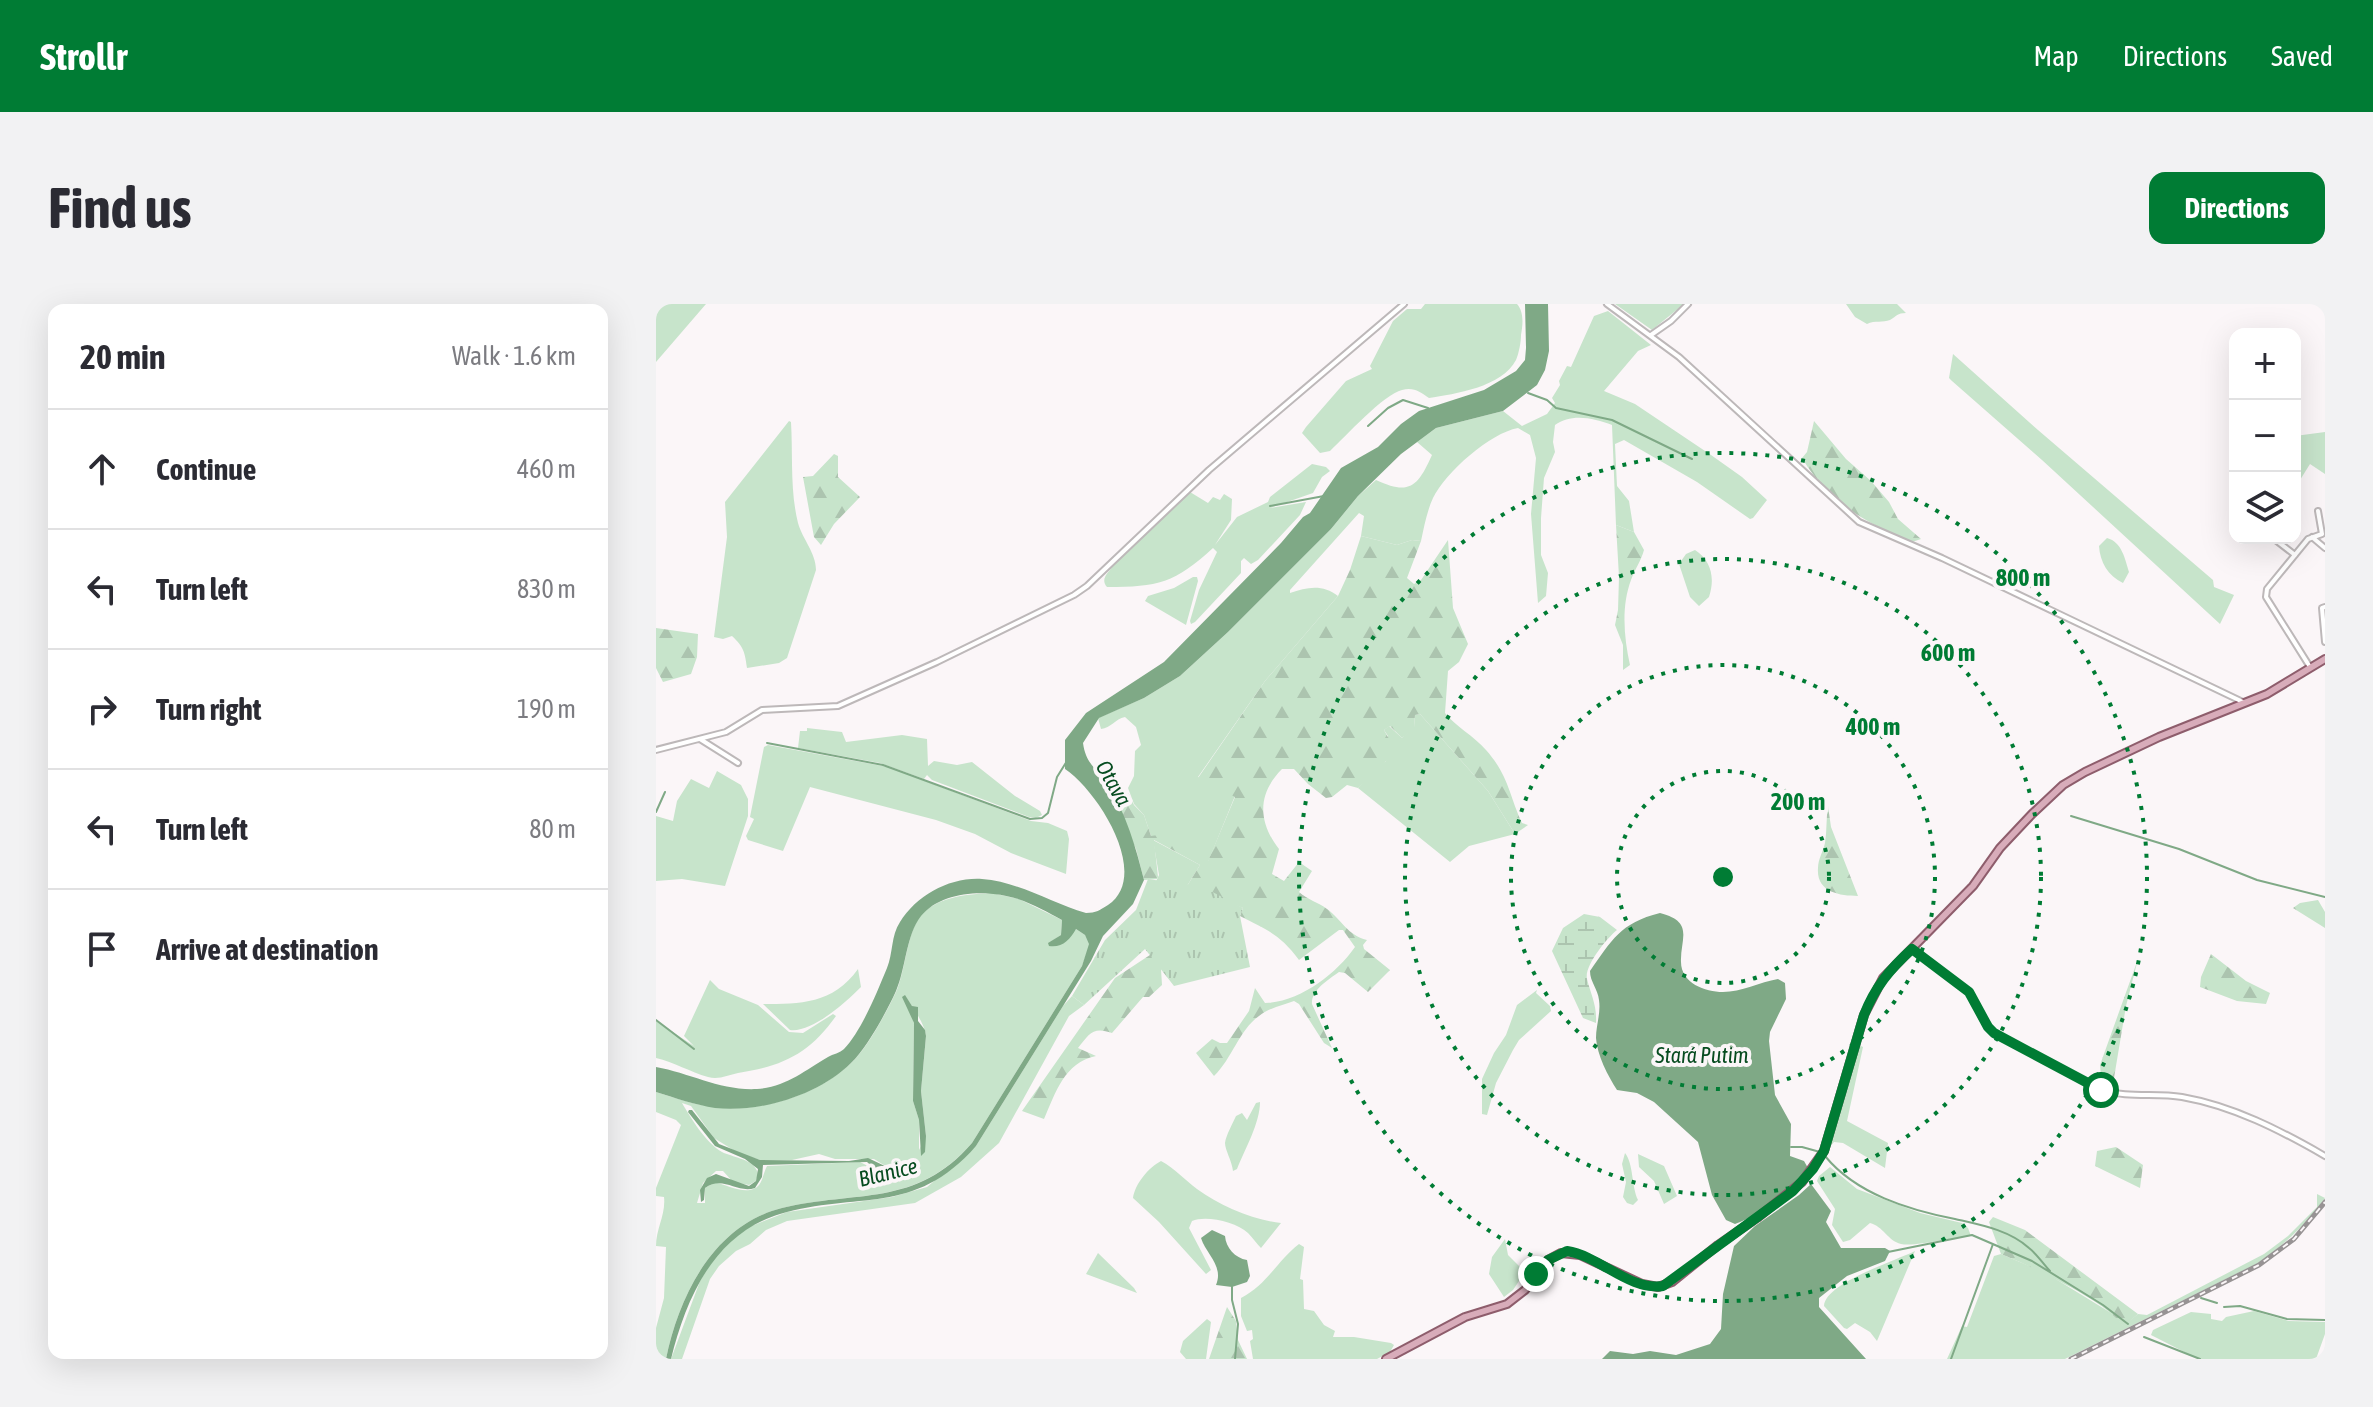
<!DOCTYPE html>
<html lang="en">
<head>
<meta charset="utf-8">
<style>
	:root { --surface:#fff; --page:#f2f2f3; --text:#2b2b33; --muted:#7c7c81; --line:#e1e1e2; --accent:#007c34 }
	body { margin:0; font-family:"Asap Condensed",sans-serif; background:var(--page); color:var(--text) }
	.controls { position:absolute; right:24px; top:24px; display:grid; overflow:hidden; border-radius:16px; box-shadow:0 8px 32px #0002 }
	.controls button { width:72px; height:72px; display:grid; place-items:center; padding:0; border:0; border-bottom:2px solid var(--line); background:var(--surface); color:var(--text); font:40px sans-serif }
	.stop { position:absolute; width:24px; height:24px; margin:-18px; border:6px solid #007c34; border-radius:50%; background:#fff }
	.stop.end { background:#007c34; border-color:#fff; box-shadow:0 2px 8px #0008 }
	.list { margin:0; padding:0; list-style:none }
	h2 { display:flex; justify-content:space-between; align-items:center; height:104px; margin:0; padding:0 32px; font-size:34px }
	h2 small { font-size:26px; font-weight:400; color:var(--muted) }
	.list li { display:grid; grid-template-columns:52px 1fr auto; gap:24px; align-items:center; box-sizing:border-box; height:120px; padding:0 32px; border-top:2px solid var(--line) }
	.list b { display:block; font-size:30px; white-space:nowrap }
	.list em { font-size:26px; font-style:normal; color:var(--muted) }
	.icon { flex:none; width:44px; height:44px; fill:none; stroke:currentColor; stroke-width:2; stroke-linecap:round; stroke-linejoin:round }
	.map { position:relative; flex:none; width:1669px; height:1055px; overflow:hidden; border-radius:16px }
	header { display:flex; align-items:center; gap:48px; box-sizing:border-box; height:112px; padding:0 40px; background:var(--accent); color:#fff }
	header strong { font-size:38px }
	nav { display:flex; gap:44px; margin-inline-start:auto; font-size:28px }
	.intro { display:flex; align-items:center; justify-content:space-between; box-sizing:border-box; height:192px; padding:0 48px }
	h1 { margin:0; font-size:56px }
	.button { padding:20px 36px; border-radius:16px; background:var(--accent); color:#fff; font-size:28px; font-weight:700 }
	main { display:flex; gap:48px; padding:0 48px }
	aside { flex:1; background:var(--surface); border-radius:16px; box-shadow:0 8px 32px #0002 }
	.map>svg:first-child { display:block }
	.grass { fill:#c7e4cb; fill-rule:evenodd }
	.forest { fill:url(#forest-firs) }
	.wetland { fill:url(#wetland-marsh) }
	.park { fill:url(#park-tufts) }
	.water { fill:#7fa986 }
	.lines { fill:none; stroke-linecap:round; stroke-linejoin:round }
	.stream { stroke:#7fa986; stroke-width:2 }
	.minor-casing { stroke:#bdb8b9; stroke-width:8 }
	.major-casing { stroke:#8e5d6c; stroke-width:10 }
	.minor { stroke:#fff; stroke-width:4 }
	.major { stroke:#d8acba; stroke-width:6 }
	.rail-casing { stroke:#979394; stroke-width:5 }
	.rail { stroke:#fbf6f8; stroke-width:2; stroke-dasharray:6; stroke-linecap:butt }
	.route { stroke:#007c34; stroke-width:10 }
	.ring { fill:none; stroke:#007c34; stroke-width:4; stroke-dasharray:4 8 }
	.labels { text-anchor:middle; stroke-width:8; stroke-linejoin:round; paint-order:stroke }
	.water-label { font-size:22px; font-style:italic; fill:#074c20; stroke:#fbf6f8 }
	.centre { fill:#007c34; stroke:#fbf6f8; stroke-width:4 }
	.ring-label { font-size:24px; text-anchor:middle; font-weight:bold; fill:#007c34; stroke:#fbf6f8; stroke-width:8; stroke-linejoin:round; paint-order:stroke }
</style>
</head>
<body>
<header>
<strong>Strollr</strong>
<nav><a>Map</a><a>Directions</a><a>Saved</a></nav>
</header>
<div class="intro"><h1>Find us</h1><a class="button">Directions</a></div>
<main>
<aside>
<h2>20 min<small>Walk · 1.6 km</small></h2>
<ul class="list">
<li><svg class="icon" aria-label="ahead" viewBox="0 0 24 24"><path d="M12 20V5M6 11l6-6 6 6"/></svg><div><b>Continue</b></div><em>460 m</em></li>
<li><svg class="icon" aria-label="left" viewBox="0 0 24 24"><path d="M17 20v-9H6M10 6l-5 5 5 5"/></svg><div><b>Turn left</b></div><em>830 m</em></li>
<li><svg class="icon" aria-label="right" viewBox="0 0 24 24"><path d="M7 20v-9h11M14 6l5 5-5 5"/></svg><div><b>Turn right</b></div><em>190 m</em></li>
<li><svg class="icon" aria-label="left" viewBox="0 0 24 24"><path d="M17 20v-9H6M10 6l-5 5 5 5"/></svg><div><b>Turn left</b></div><em>80 m</em></li>
<li><svg class="icon" aria-label="arrive" viewBox="0 0 24 24"><path d="M6 21V4h12l-3 4 3 4H6"/></svg><div><b>Arrive at destination</b></div></li>
</ul>
</aside>
<div class="map">
<svg width="1669" height="1055" viewBox="0 0 1669 1055">
	<defs>
		<pattern id="forest-firs" width="22" height="20" patternUnits="userSpaceOnUse" patternTransform="scale(2)"><rect width="22" height="20" fill="#c7e4cb"/><path d="M5 1l3.5 6h-7zM16 11l3.5 6h-7z" fill="#acc4af"/></pattern>
		<pattern id="wetland-marsh" width="20" height="14" patternUnits="userSpaceOnUse" patternTransform="scale(2)"><rect width="20" height="14" fill="#c7e4cb"/><path d="M1 5h8M5 5V1M11 12h8M15 12V8" fill="none" stroke="#acc4af"/></pattern>
		<pattern id="park-tufts" width="24" height="20" patternUnits="userSpaceOnUse" patternTransform="scale(2)"><rect width="24" height="20" fill="#c7e4cb"/><path d="M3 7l-1-3M5 7V3M7 7l1-3M15 17l-1-3M17 17v-4M19 17l1-3" fill="none" stroke="#acc4af"/></pattern>
	</defs>
	<rect width="100%" height="100%" fill="#fbf6f8"/>
	<path class="grass" d="M0,0H50L0,58Z
		M769,0H861C868,8 867,20 865,31C865,38 863,49 860,56C846,83 799,90 773,94C764,88 758,83 746,86C728,90 689,133 674,147L664,149L646,129L650,123L690,77L716,65L714,62L737,17L751,5H765Z
		M959,0H1028L996,26Z
		M1190,0H1241L1250,9C1241,9 1241,12 1234,16C1227,19 1219,16 1211,20L1199,13Z
		M952,7L995,41L982,47L948,87L979,100L1055,151L1086,173L1111,196L1097,214L1094,215L1041,178L968,136L959,140L961,182L973,197L978,228L960,221L956,121C938,114 915,109 899,121L897,138L899,148L888,174L885,214V251L892,269L890,292L882,299L875,210L880,154L874,131L862,124C834,129 790,168 777,194C771,207 768,223 765,237L756,236L741,241L705,232L708,212L703,209L634,286V289C651,283 667,280 682,292L609,377L542,473L579,492L552,558L495,532L488,511L478,500L472,484L478,472L479,447L485,441L480,423L469,413C459,415 455,424 445,425L442,414L488,394L524,372L572,328L675,225L702,192L720,176C754,192 762,182 776,151L761,138L780,124L847,107L866,122L891,110L899,99L896,94L904,81L903,77L911,62L915,63L938,12Z
		M1297,50L1382,126L1557,276L1558,283L1578,291L1564,320L1386,156L1296,77L1293,74Z
		M133,117L135,118C137,151 134,187 142,219C147,236 160,249 160,266L131,354L123,359L91,364C89,349 88,343 76,332L67,335L58,333L71,233L69,198Z
		M1669,128V170L1654,160L1639,184V132Z
		M656,160L670,163L674,167L666,173L657,189L614,204L650,198L644,211L602,256L595,260L588,254L585,257V269L539,318L535,320L534,317L543,286L561,248L557,244C519,279 502,283 451,283C444,275 452,269 457,262L534,188L552,199L557,193L564,196L568,190L576,195L575,216L559,241L581,213L612,198L614,193Z
		M1451,234C1466,238 1469,255 1473,268L1467,279C1452,272 1444,258 1443,242Z
		M1039,246C1056,257 1059,275 1053,293L1043,302L1034,293L1023,260L1030,250Z
		M537,273H541L542,277L530,321L489,297L492,292L518,284Z
		M764,410L832,487L859,530L813,542L794,558L702,484L719,464L730,457L732,432L728,426L733,422L746,434L758,423L759,411Z
		M151,424L186,428L190,438L246,431L271,435L272,462L278,457L301,461L316,458L359,492L384,507L386,511L380,514L373,513L276,476L271,471L268,475L224,459L142,444L144,427H151Z
		M112,441L232,463L375,517L392,519L411,527L413,535L410,570L355,549L319,530L280,516L154,483L127,547L92,536L90,532L98,515L94,513L108,443Z
		M61,467L85,481L92,495V512L69,582L26,575L0,577V512L17,517L21,497L35,475L53,484Z
		M497,536L544,561L531,582L496,586L503,571Z
		M336,589L363,595L406,616L405,631L393,639V642L420,625L429,631L434,640L426,662L316,839C259,904 200,886 126,904C58,921 23,991 10,1055H0V1024L8,994L10,943L0,942C0,925 10,910 8,893L0,892V884L25,821L20,816L0,808V788C19,794 39,801 59,803C104,809 161,791 194,760C211,745 230,709 240,688C250,666 251,624 267,609C285,592 313,590 336,589ZM249,692C256,702 269,720 270,732L265,787L270,832L263,846V816L257,797L258,719ZM26,799L35,802L58,834L82,849L104,856H136L163,850L179,855H218L231,863H214L204,858L111,862C108,867 107,876 103,881C93,893 71,881 59,878L49,884V899H41L47,879L60,867H67L77,878L93,881L100,877C101,873 103,869 100,865C95,855 76,853 66,848C49,838 35,814 26,799Z
		M202,665L205,683C190,698 156,729 134,726L107,700C144,700 177,700 202,665Z
		M54,676L63,685L102,701L133,728L147,729L177,710L180,712C153,750 127,762 82,769C72,771 63,776 52,773C34,768 18,758 0,754V717L38,742L28,732Z
		M881,686L880,689L894,702L895,707L863,736L857,746L840,779L831,811L826,810V775L838,749L850,731L861,701Z
		M416,692L428,701L413,712L343,839L305,873L259,899L131,917L110,926L94,940L80,947L63,962L54,975L26,1055H15L44,977L59,953L81,931L93,923L131,908L236,893L271,883L320,842L407,702Z
		M1203,741L1207,743L1191,817L1232,839L1229,864L1187,839L1178,838L1173,844Z
		M604,798C604,819 589,845 581,865L577,867C576,857 569,846 569,839C570,831 577,819 580,812L586,809L591,816L600,799Z
		M969,849C978,861 975,881 982,896L977,901L971,899L967,893L970,878L966,860Z
		M982,850L1008,862L1021,892L1008,900L998,877L983,863Z
		M505,857C518,864 529,876 541,885C564,902 597,916 625,919L605,944C601,940 597,934 592,929C580,918 550,911 536,917L533,924L555,966L550,970L503,918L477,894C479,880 492,864 505,857Z
		M1174,863L1201,885L1264,909L1306,919L1312,924L1315,932C1298,933 1259,943 1245,940C1232,937 1227,922 1214,919L1194,936L1187,938L1176,921L1179,905L1161,877L1163,872Z
		M1661,890L1669,894C1650,921 1629,940 1602,959L1409,1055H1291L1306,1022L1311,1023L1338,952L1345,950L1390,969L1460,1012L1467,1022L1482,1010L1491,1011L1608,950L1632,932L1661,903Z
		M849,935L852,951L869,968L857,986L848,993L833,970L836,953Z
		M643,940L648,943L644,975L647,976L648,1005L658,1007L668,1021L679,1027L677,1033H698L735,1039L738,1041L734,1048L721,1055H597L594,1037L597,1035L596,1026L591,1027L585,1012V994C611,981 620,958 643,940Z
		M1259,947L1221,1037L1214,1028L1199,1019L1191,1025L1188,1024L1168,1002C1169,979 1239,957 1259,947Z
		M442,949L478,984L481,989L430,970Z
		M1598,1007L1633,1017L1669,1018V1030L1660,1055H1542L1495,1031L1497,1026L1535,1008L1555,1010V1015L1566,1017L1570,1013Z
		M551,1015L555,1018L550,1055H530L524,1048L527,1037Z"/>
	<path class="forest" d="M1158,117L1190,155L1215,177L1233,198L1242,215L1265,235L1256,238C1210,219 1173,199 1146,154L1151,148Z
		M178,150L182,152V173L204,193L178,220L165,241L158,233L147,173L157,172Z
		M960,221L978,228L988,246C985,257 979,265 975,276C965,303 968,334 974,361L967,366V341L959,321L962,306L963,273Z
		M705,232L741,241L756,236L765,237L751,274L758,280L765,276L792,236L797,304L812,340L803,358L792,367L789,409C799,422 818,432 830,446C853,472 853,491 866,519L872,521L859,530L832,487L764,410L759,411L758,425L746,434L734,422L728,426L737,442L734,453L702,484L691,481L676,493L670,494L652,480L638,465H626C601,490 602,518 623,545L616,570L628,577L643,558L656,567L643,588C652,596 662,598 671,605C686,616 691,631 711,636L707,641L708,645L734,666L712,688L689,669L683,668C672,676 655,686 656,700L676,744L668,739L643,700L638,697C627,701 613,704 603,712C583,726 576,755 558,772L540,749L556,735L564,739H571L593,707L599,684L609,699C644,698 680,670 699,643L687,626H683L643,656C624,630 611,626 584,612L587,604L531,582L544,561L498,536L502,573L501,575L488,576L480,545L450,479L473,490L478,501L488,511L495,532L502,531L552,557L579,493L542,474L609,377L682,292L694,266Z
		M0,324L42,330L41,353L35,370L7,378L0,364Z
		M1172,502L1175,523L1202,592C1183,592 1160,588 1162,564C1162,555 1167,548 1169,539C1171,527 1170,514 1172,502Z
		M1662,596L1669,608V624L1637,604L1644,599Z
		M500,647L504,649L506,681L493,693H487L456,729C437,722 433,730 422,744L440,752C408,759 400,788 388,815L366,807L459,674Z
		M1555,650L1590,677L1614,689L1610,700L1581,697L1544,683L1545,673Z
		M1482,655L1470,702L1457,780L1446,783L1444,761Z
		M1460,843L1487,861L1484,884L1439,862L1441,847Z
		M1337,913L1369,926L1482,1010L1467,1023C1457,1000 1370,960 1345,950L1333,918Z
		M571,1003L580,1017L582,1036L591,1055H553Z"/>
	<path class="wetland" d="M928,610L944,613L961,626C951,634 928,662 931,675C935,691 941,701 940,719L927,714L896,647L907,624Z"/>
	<path class="park" d="M492,575L547,583L587,604L584,612L594,663L518,682L489,645L428,701L416,692L449,636L480,606Z"/>
	<path class="water" d="M869,0H892L893,47L889,66L881,81L847,107L780,124L745,150L702,192L675,225L572,328L524,372L488,394L443,414L427,439C430,461 441,464 452,481C470,509 480,544 488,576L477,600L447,632L435,657L320,842C258,913 201,887 124,910C58,930 30,994 15,1055H10C23,991 58,921 126,904C200,886 260,904 316,839L426,662L433,640L429,631L420,625C414,636 406,644 393,642L392,639L405,631L406,616C393,609 377,600 362,595C333,585 286,586 265,612C250,631 250,664 240,687C231,707 211,744 195,759C163,791 104,809 59,804C40,801 19,794 0,788V763C34,769 65,787 101,785C130,783 148,767 172,753C177,750 184,749 188,745C206,726 221,688 231,664C237,650 235,631 244,618C261,591 294,573 326,575C364,578 395,599 430,609C440,609 444,606 452,601C496,571 441,486 409,465V436L430,409L508,358L625,239L647,213L654,209L685,164L722,143L745,120L763,107L828,86L860,67L869,56L870,44Z
		M1004,609C1039,618 1024,635 1025,658C1025,679 1049,688 1067,688C1085,688 1104,678 1122,675L1129,679L1130,695L1114,728L1113,737L1119,791L1135,820L1134,852L1148,857L1152,864C1139,886 1103,912 1079,920L1070,916L1056,891L1042,838L998,798L981,789L961,786C952,772 941,751 940,734C940,721 945,709 943,696C942,685 934,678 934,667C956,636 964,619 1004,609Z
		M249,691L256,702L262,703V717L269,726L270,732L265,787L270,832L269,848L265,852L263,816L257,797L258,719L246,693Z
		M33,806H36L63,840L104,856L193,857L212,854L231,863L229,866L218,864L211,858L107,861L106,873L99,884C81,890 67,871 49,884L48,896L45,898L44,886L51,874L60,870L93,882L100,877L102,865L89,855L59,842L32,808Z
		M1155,880L1175,907L1170,918L1185,944H1229L1234,947L1229,957L1191,972L1163,994V1003L1210,1055H946L954,1047L977,1050L994,1047L1020,1051L1054,1040L1065,1025L1067,990L1078,942L1099,922L1143,891Z
		M556,926L569,932C570,944 579,954 591,956L594,972L591,978L576,983L560,981C568,962 550,950 545,934Z"/>
	<g class="lines">
		<path class="stream" d="M872,89L891,96L900,104L956,116L1036,155
			M712,122L732,104L747,96L772,104
			M614,202L668,192
			M111,439L227,461L374,515L386,514L392,509L401,473L411,457
			M0,508L9,488
			M1415,512L1523,545L1601,576L1669,593
			M0,716L38,745
			M1135,843H1146L1164,848
			M1169,852C1200,890 1253,906 1299,915C1325,921 1353,926 1373,944C1381,950 1387,960 1394,967
			M1232,948L1316,931L1376,957L1447,1001L1472,1020
			M576,983V996L582,1020L579,1055
			M1545,994L1561,999
			M1568,1003L1584,1002L1631,1015L1669,1016
			M1488,1033L1544,1055
			M1295,1055L1337,940"/>
		<defs>
			<path id="minor" d="M951,0L1023,53L1203,218L1286,254L1589,399
				M995,31L1015,17L1032,0
				M1656,233L1669,244
				M1617,234L1639,251
				M1669,303L1666,304L1669,338
				M1654,363L1610,293L1611,285L1652,235L1666,230L1662,207
				M44,435L82,459
				M0,446L70,428L106,406L182,402L281,358L418,291L431,282L553,166L748,0
				M1257,645L1313,688L1327,715L1338,729L1445,786C1472,794 1499,789 1526,793C1577,802 1624,826 1669,852"/>
			<path id="major" d="M730,1055L809,1013L851,1000L869,986L892,956L905,949L924,951L986,980L1002,983L1016,978L1062,941L1101,914L1146,878L1168,847L1208,711L1227,674L1317,582L1344,544L1376,510L1407,481L1429,468L1503,433L1611,390L1669,355"/>
		</defs>
		<use href="#minor" class="minor-casing"/>
		<use href="#major" class="major-casing"/>
		<use href="#minor" class="minor"/>
		<use href="#major" class="major"/>
		<defs>
			<path id="rail" d="M1415,1055L1603,961L1638,935L1669,898"/>
		</defs>
		<use href="#rail" class="rail-casing"/>
		<use href="#rail" class="rail"/>
	</g>
	<g class="lines">
		<path class="route" d="M880,970L892,956L911,947C944,952 973,987 1007,982L1137,887L1157,865L1168,847L1208,711C1219,683 1234,665 1256,645L1313,688L1332,723L1338,729L1445,786"/>
	</g>
	<g class="ring">
		<circle cx="1067" cy="573" r="106"/>
		<circle cx="1067" cy="573" r="212"/>
		<circle cx="1067" cy="573" r="318"/>
		<circle cx="1067" cy="573" r="424"/>
	</g>
	<g class="labels">
		<g class="water-label">
			<text transform="translate(458 479) rotate(60)" y="8">Otava</text>
			<text x="1046" y="759">Stará Putim</text>
			<text transform="translate(232 868) rotate(-14)" y="8">Blanice</text>
		</g>
	</g>
	<circle cx="1067" cy="573" r="12" class="centre"/>
	<g class="ring-label">
		<text x="1367" y="282">800 m</text>
		<text x="1292" y="357">600 m</text>
		<text x="1217" y="431">400 m</text>
		<text x="1142" y="506">200 m</text>
	</g>
</svg>
<div class="controls">
<button>+</button>
<button>−</button>
<button><svg class="icon" aria-label="layers" viewBox="0 0 24 24"><path d="M12 4l9 5-9 5-9-5zM3 14l9 5 9-5"/></svg></button>
</div>
<div class="stop" style="left:1445px;top:786px"></div>
<div class="stop end" style="left:880px;top:970px"></div>
</div>
</main>
</body>
</html>
